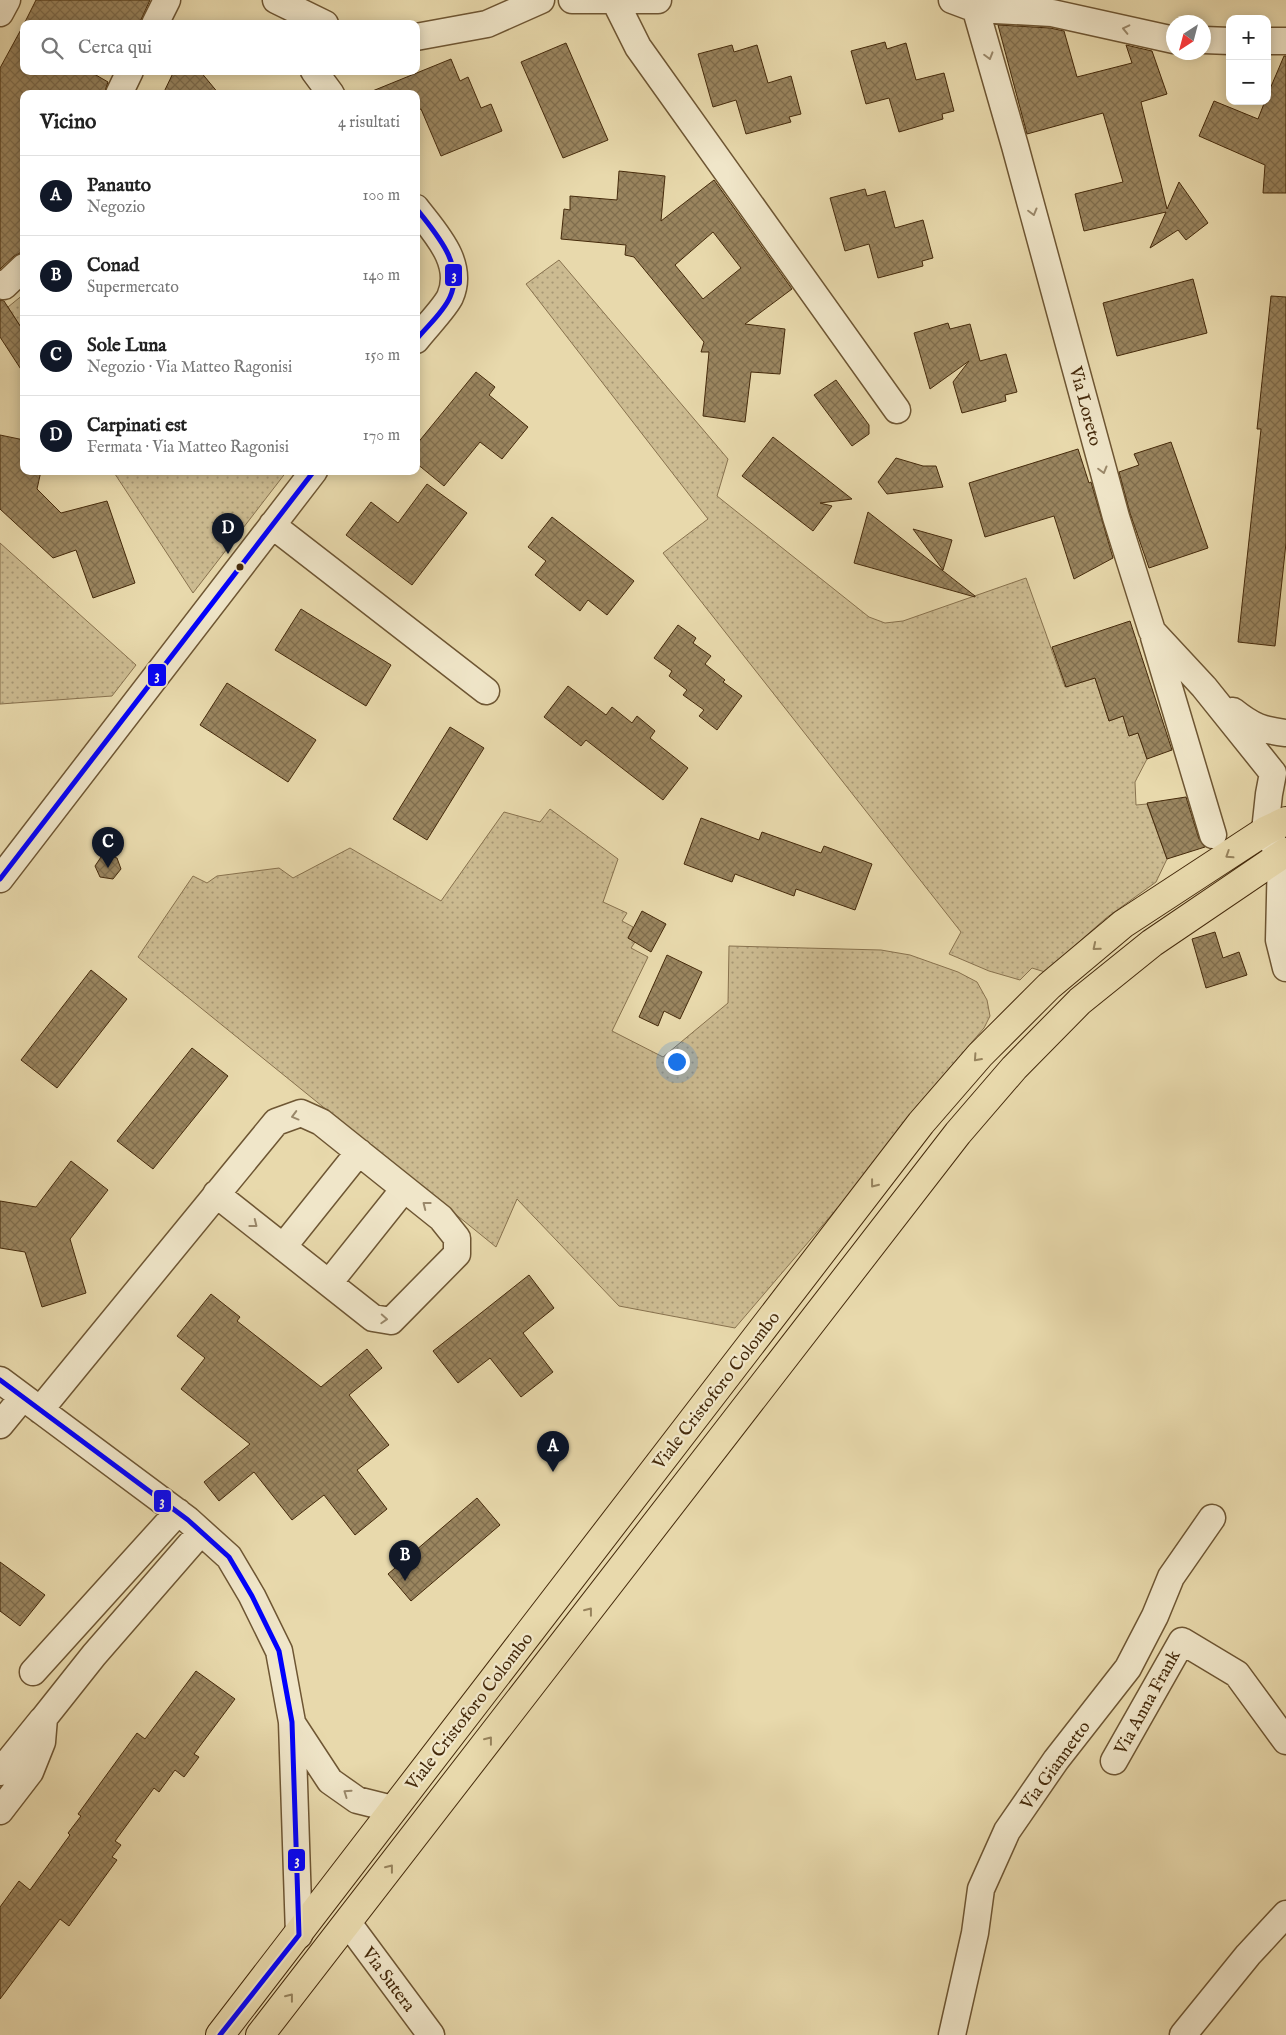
<!DOCTYPE html>
<html lang="it">
<head>
<meta charset="utf-8">
<style>
	:root { --surface:#fff; --page:#f6f6f6; --text:#222; --muted:#767676; --line:#e0e0e0; --accent:#111827 }
	body { margin:0; font-family:"IM FELL English",serif; background:var(--page); color:var(--text) }
	.controls { position:absolute; right:15px; top:15px; display:grid; overflow:hidden; border-radius:10px; box-shadow:0 2px 12px #0003 }
	.controls button { width:45px; height:45px; display:grid; place-items:center; padding:0; border:0; border-bottom:1px solid var(--line); background:var(--surface); color:var(--text); font:25px sans-serif }
	.compass { position:absolute; left:1166px; top:15px; width:45px; height:45px; border-radius:50%; background:var(--surface); box-shadow:0 2px 12px #0003; rotate:216deg }
	.you { position:absolute; left:676px; top:1061px; width:18px; height:18px; margin:-12px; border:4px solid #fff; border-radius:50%; background:#1a73e8; box-shadow:0 0 0 8px #1a73e833 }
	.badge { display:grid; place-items:center; width:32px; height:32px; border-radius:50%; background:var(--accent); color:#fff; font-size:16px; font-weight:700 }
	.pin { position:absolute; translate:-50% -41px; filter:drop-shadow(0 1px 2px #0008) }
	.pin::after { content:''; position:absolute; top:26px; width:18px; height:15px; background:inherit; clip-path:polygon(0 0,100% 0,50% 100%) }
	.list { margin:0; padding:0; list-style:none }
	h2 { display:flex; justify-content:space-between; align-items:center; height:65px; margin:0; padding:0 20px; font-size:21px }
	h2 small { font-size:16px; font-weight:400; color:var(--muted) }
	.list li { display:grid; grid-template-columns:32px 1fr auto; gap:15px; align-items:center; box-sizing:border-box; height:80px; padding:0 20px; border-top:1px solid var(--line) }
	.list b { display:block; font-size:19px; white-space:nowrap }
	.list p { margin:0; font-size:16px; white-space:nowrap; color:var(--muted) }
	.list em { font-size:16px; font-style:normal; color:var(--muted) }
	.icon { flex:none; width:28px; height:28px; fill:none; stroke:currentColor; stroke-width:2; stroke-linecap:round; stroke-linejoin:round }
	.map { position:relative; flex:none; width:1286px; height:2035px; overflow:hidden }
	.search { position:absolute; background:var(--surface); box-shadow:0 2px 12px #0003; left:20px; top:20px; width:400px; height:55px; display:flex; align-items:center; gap:12px; box-sizing:border-box; padding:0 18px; border-radius:10px; color:var(--muted); font-size:19px }
	.panel { position:absolute; background:var(--surface); box-shadow:0 2px 12px #0003; left:20px; top:90px; width:400px; height:385px; border-radius:10px }
	.map>svg:first-child { display:block }
	.green { fill:url(#green-dots); stroke:#88724e }
	.building { fill:url(#building-cross-hatch); stroke:#452a0b; fill-rule:evenodd }
	.lines { fill:none; stroke-linecap:round; stroke-linejoin:round }
	.minor-casing { stroke:#6e5633; stroke-width:29 }
	.major-casing { stroke:#452a0b; stroke-width:30 }
	.minor { stroke:#f0e6c9; stroke-width:26 }
	.major { stroke:#e8d9ac; stroke-width:28 }
	.bus-1-casing { stroke:#f0e6c9; stroke-width:9 }
	.bus-1 { stroke:#00f; stroke-width:5 }
	.oneway { stroke:#9a886a }
	.oneway2 { stroke:#96825c }
	.bus-dot { fill:#452a0b; stroke:#f0e6c9; stroke-width:2 }
	.labels { text-anchor:middle; stroke-width:4.5; stroke-linejoin:round; paint-order:stroke }
	.street-label { font-size:18px; fill:#452a0b; stroke:#f0e6c9 }
	.line-badge { stroke:#f0e6c9; stroke-width:2 }
	.badge-label { font-size:14px; text-anchor:middle; font-weight:bold; fill:#fff }
</style>
</head>
<body>
<div class="map">
<svg width="1286" height="2035" viewBox="0 0 1286 2035">
	<defs>
		<pattern id="green-dots" width="8" height="8" patternUnits="userSpaceOnUse" patternTransform="scale(1.25)"><rect width="8" height="8" fill="#ccbb91"/><path d="M2 2h.1M6 6h.1" fill="none" stroke="#a79875" stroke-width="1.8" stroke-linecap="round"/></pattern>
		<pattern id="building-cross-hatch" width="8" height="8" patternUnits="userSpaceOnUse" patternTransform="scale(1.25)"><rect width="8" height="8" fill="#9a855f"/><path d="M0 0l8 8M0 8l8-8" fill="none" stroke="#7f6d4d"/></pattern>
	</defs>
	<rect width="100%" height="100%" fill="#e8d9ac"/>
	<filter id="stains"><feTurbulence type="fractalNoise" baseFrequency=".004" numOctaves="4"/><feColorMatrix values="0 0 0 0 .2 0 0 0 0 .09 0 0 0 0 .02 0 0 0 .5 -.17"/></filter>
	<radialGradient id="worn" r=".72"><stop offset=".6" stop-color="#630" stop-opacity="0"/><stop offset="1" stop-color="#630" stop-opacity=".3"/></radialGradient>
	<path class="green" d="M559,260L728,459L717,496L869,617L885,623L903,621L1026,578L1065,687L1095,678L1109,721L1123,716L1129,736L1138,733L1147,759L1135,782L1136,805L1147,804L1167,859L1156,882L1106,918L1045,972L1032,968L1020,980L989,971L949,954L961,932L663,553L708,519L526,284Z
		M24,294V332L8,307Z
		M113,471H287L193,593Z
		M0,543L136,665L112,696L0,704Z
		M550,809L618,859L603,902L627,913L622,921L633,927L628,938L635,942L631,948L648,957L612,1031L663,1057L728,1003L729,946L881,950L910,955L958,972L977,982L987,1000L990,1016L984,1028L914,1109L851,1192L735,1328L619,1306L517,1199L496,1247L138,957L193,876L207,883L217,876L279,868L293,878L350,848L441,901L504,812L540,822Z"/>
	<path class="building" d="M36,0H150L139,24H24Z
		M24,24V71H89L108,82L104,94H24V246L20,253L14,256L0,269V68Z
		M998,25L1050,28L1064,31L1077,77L1132,63L1126,45L1152,51L1167,94L1141,102L1167,209L1179,182L1208,223L1186,240L1178,230L1150,248L1166,212L1084,231L1075,194L1123,182L1103,113L1027,134Z
		M885,42L887,49L906,43L916,80L944,73L954,111L942,114L943,119L899,132L889,98L866,104L851,51Z
		M566,43L608,140L563,158L521,62Z
		M732,45L734,52L757,45L768,83L791,76L801,114L789,117L791,122L746,134L736,100L713,107L698,54Z
		M1284,56H1286V193H1263L1265,165L1199,136L1214,101L1258,119L1265,101H1267V96Z
		M451,59L460,81L468,77L481,108L491,104L502,131L441,156L421,109L416,111V94L370,92Z
		M174,71H200L219,94H163Z
		M619,171L665,176L661,221L714,180L792,289L745,324L785,329L780,374L751,372L745,422L703,416L709,352H701L704,342L634,257L625,255L626,245L561,239L564,209L570,210V196L617,200ZM713,232L741,268L703,299L675,265Z
		M865,189L867,196L885,191L895,228L923,220L933,258L922,261L923,266L878,278L869,244L845,251L830,198Z
		M1193,279L1207,333L1117,356L1103,303Z
		M1271,296L1286,297V543L1275,646L1238,642L1261,429H1257Z
		M0,300L4,301L24,332V374L0,337Z
		M948,323L950,329L970,324L980,361L1006,354L1017,392L1005,395L1006,401L962,413L953,382L969,361L930,389L914,333Z
		M476,372L495,387L489,395L528,427L502,459L480,442L444,486L416,463V445Z
		M836,380L869,425V434L852,446L814,395Z
		M0,435L24,440V471H41L37,489L61,513L107,501L135,583L93,598L76,550L53,558L0,509Z
		M773,437L852,499L820,503L832,506L813,531L742,476Z
		M1171,442L1208,548L1149,568L1130,513L1119,472L1139,465L1134,454Z
		M1078,449L1089,483L1091,482L1113,558L1074,579L1054,516L985,537L969,483Z
		M896,458L923,466H936L943,487L887,494L878,482Z
		M427,484L467,513L412,585L346,535L371,502L398,523Z
		M868,512L975,596V597L854,563Z
		M552,517L634,581L607,615L588,600L580,611L535,575L546,561L528,547Z
		M913,529L952,540L943,570Z
		M301,609L391,665L366,706L275,650Z
		M1130,621L1172,750L1147,759L1138,733L1129,736L1123,716L1109,721L1095,678L1066,687L1052,647Z
		M678,625L696,638L693,643L711,656L705,664L725,680L723,682L742,696L717,730L699,716L704,710L683,695L687,690L669,676L672,671L654,658Z
		M227,683L316,740L288,782L200,725Z
		M568,686L606,715L612,707L632,723L637,716L655,731L650,738L688,768L663,800L586,740L581,746L544,717Z
		M450,727L484,748L427,840L393,819Z
		M1186,797L1199,839L1205,847L1167,859L1147,803Z
		M701,818L759,840L762,832L821,853L824,846L872,864L855,910L796,889L794,896L735,874L732,882L684,864Z
		M103,854L117,858L121,869L113,879L100,877L95,866Z
		M642,911L666,924L651,952L628,938Z
		M1215,932L1223,958L1239,952L1247,975L1206,988L1192,939Z
		M667,955L702,972L680,1019L664,1011L658,1026L639,1017Z
		M91,970L127,999L57,1088L21,1060Z
		M192,1048L228,1076L153,1169L117,1141Z
		M71,1161L108,1190L70,1239L86,1293L42,1307L25,1252L0,1248V1201L36,1207Z
		M529,1275L554,1308L523,1333L553,1372L521,1397L490,1358L458,1383L433,1351Z
		M211,1294L240,1317L237,1321L321,1387L367,1349L382,1368L349,1395L389,1445L357,1470L387,1509L355,1535L324,1495L292,1520L254,1472L219,1501L204,1482L250,1444L181,1389L205,1358L177,1336Z
		M477,1498L500,1525L411,1601L388,1574Z
		M0,1562L45,1595L20,1626L0,1611Z
		M196,1671L235,1699L194,1754L199,1757L184,1777L175,1770L159,1792L154,1788L115,1841L121,1845L112,1857L117,1860L69,1926L60,1919L0,1999V1907L19,1881L30,1890L70,1835L68,1833L81,1816L78,1814L137,1733L145,1739Z"/>
	<g class="lines">
		<defs>
			<path id="minor" d="M276,0L325,24
				M572,0H658
				M952,0L976,9L1052,13L1174,40
				M973,0L1015,146L1116,517L1152,631L1204,687L1273,773L1269,794L1265,831L1281,855L1279,940L1286,968
				M615,1L638,47L897,410
				M0,13L7,0
				M155,24L167,0
				M416,37L487,24L541,0
				M1204,40L1230,41
				M1267,41H1286
				M314,71L331,94
				M119,94L130,71
				M416,208C435,233 465,263 450,297C444,309 425,328 416,340
				M0,284L4,286L24,267
				M272,525L486,691
				M1154,637L1213,835
				M1233,711C1253,727 1262,730 1286,733
				M0,879L314,471
				M283,1247L359,1152
				M329,1283L404,1189
				M0,1380L188,1520L229,1557L252,1596L279,1651L292,1722L299,1935
				M40,1410L276,1122L301,1113L321,1122L441,1218L457,1238V1254L391,1321L373,1318L216,1194
				M0,1425L23,1397
				M33,1672L178,1512
				M292,1723L330,1781L357,1800L393,1809
				M1114,1761L1182,1641L1237,1674L1286,1741
				M0,1772L42,1720
				M0,1811L30,1772L42,1742L44,1718L94,1655L201,1532
				M348,1923L431,2035
				M952,2035L975,1933L981,1889L1007,1831L1056,1760L1128,1668L1155,1616L1171,1577L1212,1518
				M1183,2035L1248,1955L1286,1914"/>
			<path id="major" d="M220,2035L921,1123L980,1055L1049,986L1123,924L1265,831L1286,821
				M260,2035L958,1133L1014,1068L1080,1001L1152,943L1286,852"/>
		</defs>
		<use href="#minor" class="minor-casing"/>
		<use href="#major" class="major-casing"/>
		<use href="#minor" class="minor"/>
		<use href="#major" class="major"/>
		<defs>
			<path id="bus-1" d="M416,208C435,233 465,264 450,297C443,313 427,326 416,340
				M0,879L314,471
				M0,1380L188,1520L229,1557L252,1596L279,1651L292,1722L299,1935L220,2035"/>
		</defs>
		<use href="#bus-1" class="bus-1-casing"/>
		<use href="#bus-1" class="bus-1"/>
	</g>
	<defs><path id="oneway-chevron" d="M-2-3.5L2.5 0L-2 3.5" fill="none" stroke-width="1.6" stroke-linecap="round" stroke-linejoin="round" transform="scale(1.25)"/></defs>
	<g class="oneway">
		<use href="#oneway-chevron" transform="translate(1126 29) rotate(-167)"/>
		<use href="#oneway-chevron" transform="translate(989 56) rotate(74)"/>
		<use href="#oneway-chevron" transform="translate(1033 212) rotate(75)"/>
		<use href="#oneway-chevron" transform="translate(1103 470) rotate(75)"/>
		<use href="#oneway-chevron" transform="translate(295 1116) rotate(165)"/>
		<use href="#oneway-chevron" transform="translate(426 1205) rotate(-142)"/>
		<use href="#oneway-chevron" transform="translate(254 1224) rotate(38)"/>
		<use href="#oneway-chevron" transform="translate(384 1319) rotate(3)"/>
		<use href="#oneway-chevron" transform="translate(347 1793) rotate(-145)"/>
	</g>
	<g class="oneway2">
		<use href="#oneway-chevron" transform="translate(1229 855) rotate(147)"/>
		<use href="#oneway-chevron" transform="translate(1096 947) rotate(140)"/>
		<use href="#oneway-chevron" transform="translate(977 1058) rotate(132)"/>
		<use href="#oneway-chevron" transform="translate(874 1184) rotate(128)"/>
		<use href="#oneway-chevron" transform="translate(589 1611) rotate(-52)"/>
		<use href="#oneway-chevron" transform="translate(489 1740) rotate(-52)"/>
		<use href="#oneway-chevron" transform="translate(390 1868) rotate(-52)"/>
		<use href="#oneway-chevron" transform="translate(290 1997) rotate(-52)"/>
	</g>
	<circle class="bus-dot" cx="240" cy="567" r="4.5"/>
	<g class="labels">
		<g class="street-label">
			<text transform="translate(1086 406) rotate(75)" y="6">Via Loreto</text>
			<text transform="translate(716 1390) rotate(-52)" y="6">Viale Cristoforo Colombo</text>
			<text transform="translate(1147 1702) rotate(-61)" y="6">Via Anna Frank</text>
			<text transform="translate(469 1711) rotate(-52)" y="6">Viale Cristoforo Colombo</text>
			<text transform="translate(1055 1765) rotate(-54)" y="6">Via Giannetto</text>
			<text transform="translate(389 1979) rotate(53)" y="6">Via Sutera</text>
		</g>
	</g>
	<g class="line-badge">
		<rect x="444" y="263" width="19" height="24" rx="5" fill="#00f"/>
		<rect x="147" y="663" width="20" height="24" rx="5" fill="#00f"/>
		<rect x="153" y="1489" width="19" height="24" rx="5" fill="#00f"/>
		<rect x="287" y="1848" width="19" height="24" rx="5" fill="#00f"/>
	</g>
	<g class="badge-label">
		<text x="454" y="280">3</text>
		<text x="157" y="680">3</text>
		<text x="162" y="1506">3</text>
		<text x="297" y="1865">3</text>
	</g>
	<rect width="100%" height="100%" filter="url(#stains)"/>
	<rect width="100%" height="100%" fill="url(#worn)"/>
</svg>
<div class="controls">
<button>+</button>
<button>−</button>
</div>
<svg class="compass" viewBox="-18 -18 36 36"><path d="M0-13l5 13h-10z" fill="#e53935"/><path d="M0 13l5-13h-10z" fill="#767676"/></svg>
<div class="you"></div>
<div class="pin badge" style="left:553px;top:1472px">A</div>
<div class="pin badge" style="left:405px;top:1581px">B</div>
<div class="pin badge" style="left:108px;top:868px">C</div>
<div class="pin badge" style="left:228px;top:554px">D</div>
<div class="search"><svg class="icon" aria-label="search" viewBox="0 0 24 24"><circle cx="10" cy="10" r="6"/><path d="M15 15l6 6"/></svg>Cerca qui</div>
<section class="panel">
<h2>Vicino<small>4 risultati</small></h2>
<ul class="list">
<li><span class="badge">A</span><div><b>Panauto</b><p>Negozio</p></div><em>100 m</em></li>
<li><span class="badge">B</span><div><b>Conad</b><p>Supermercato</p></div><em>140 m</em></li>
<li><span class="badge">C</span><div><b>Sole Luna</b><p>Negozio · Via Matteo Ragonisi</p></div><em>150 m</em></li>
<li><span class="badge">D</span><div><b>Carpinati est</b><p>Fermata · Via Matteo Ragonisi</p></div><em>170 m</em></li>
</ul>
</section>
</div>
</body>
</html>
